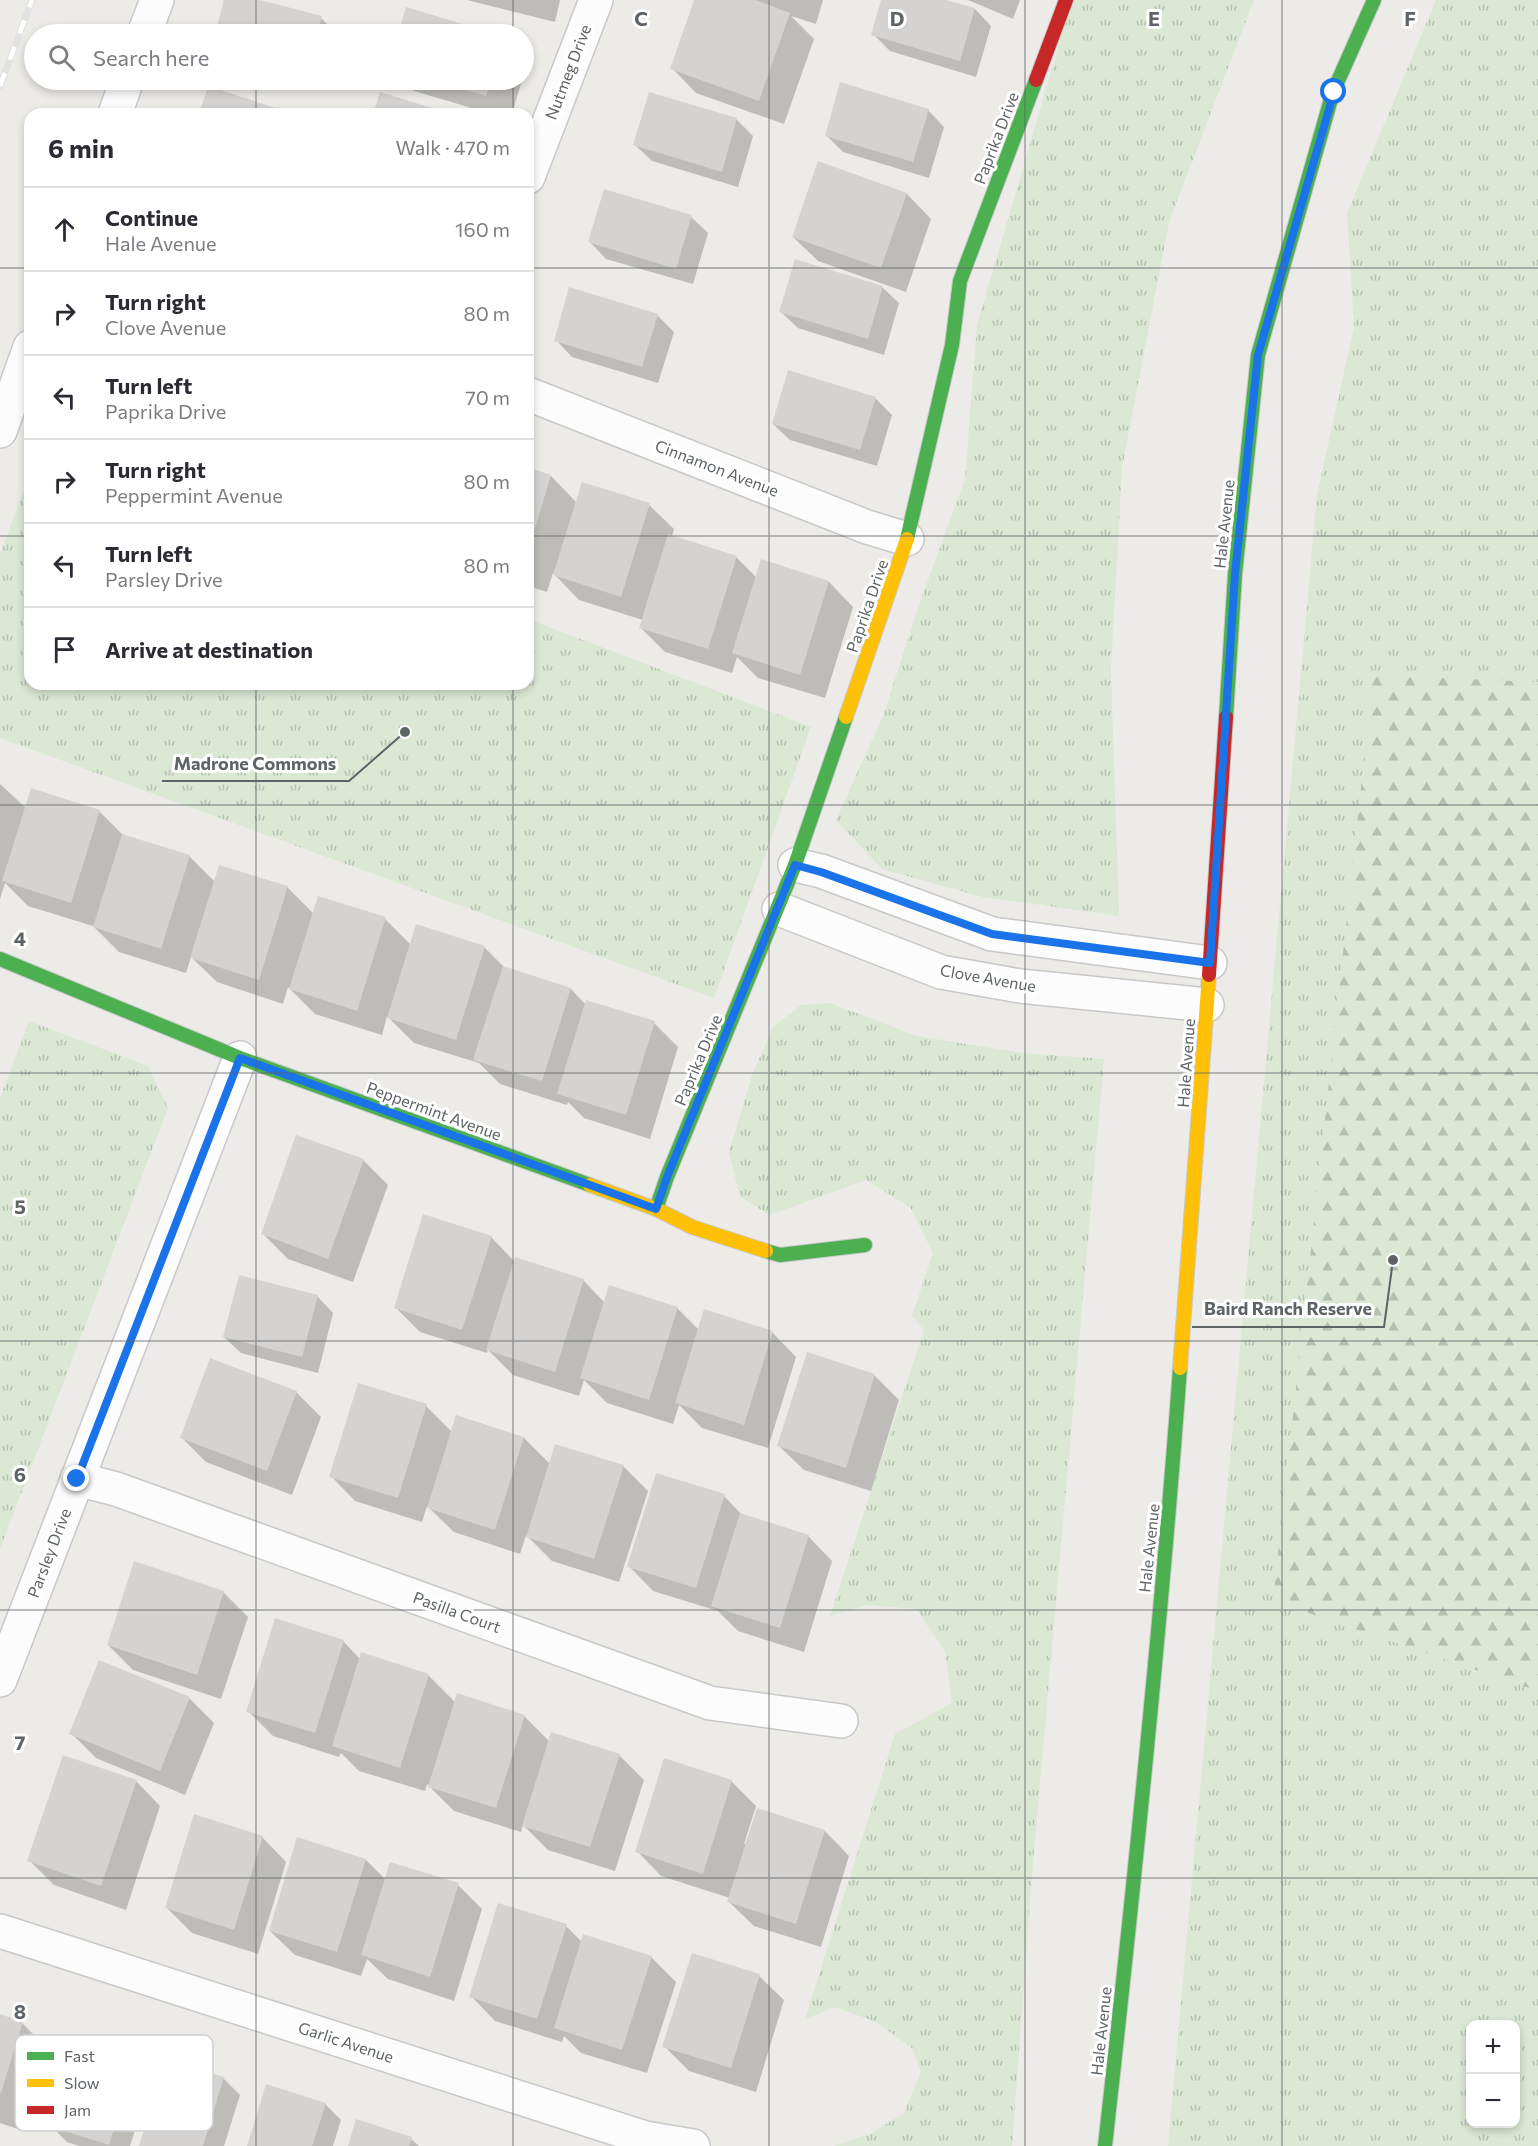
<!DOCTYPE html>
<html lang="en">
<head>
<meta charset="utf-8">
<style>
	:root { --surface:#fff; --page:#f2f2f3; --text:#2b2b33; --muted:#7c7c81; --line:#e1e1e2 }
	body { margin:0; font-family:Commissioner,sans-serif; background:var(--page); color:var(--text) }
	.controls { position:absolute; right:18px; bottom:18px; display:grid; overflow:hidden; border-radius:12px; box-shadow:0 3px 9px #0003 }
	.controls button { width:54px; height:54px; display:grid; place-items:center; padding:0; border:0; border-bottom:2px solid var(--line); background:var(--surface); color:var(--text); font:30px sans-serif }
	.stop { position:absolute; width:18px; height:18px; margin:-14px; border:4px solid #1a73e8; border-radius:50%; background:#fff }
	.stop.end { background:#1a73e8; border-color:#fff; box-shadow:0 2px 6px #0008 }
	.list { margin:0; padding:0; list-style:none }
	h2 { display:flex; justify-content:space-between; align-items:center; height:78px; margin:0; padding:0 24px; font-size:26px }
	h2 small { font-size:20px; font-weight:400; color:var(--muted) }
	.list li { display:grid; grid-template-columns:39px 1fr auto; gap:18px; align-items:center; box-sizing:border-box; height:84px; padding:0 24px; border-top:2px solid var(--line) }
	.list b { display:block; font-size:22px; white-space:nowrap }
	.list p { margin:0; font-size:20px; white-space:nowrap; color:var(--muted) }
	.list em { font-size:20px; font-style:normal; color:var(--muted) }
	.icon { flex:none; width:33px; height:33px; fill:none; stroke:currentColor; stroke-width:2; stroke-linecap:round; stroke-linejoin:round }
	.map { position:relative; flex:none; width:1538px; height:2146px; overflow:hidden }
	.search { position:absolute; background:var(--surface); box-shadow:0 3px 9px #0003; left:24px; top:24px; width:510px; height:66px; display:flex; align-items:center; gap:15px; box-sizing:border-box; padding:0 21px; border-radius:33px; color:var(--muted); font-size:22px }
	.panel { position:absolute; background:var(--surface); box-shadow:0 3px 9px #0003; left:24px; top:108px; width:510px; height:582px; border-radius:18px }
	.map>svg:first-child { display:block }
	.grass { fill:url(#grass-tufts); fill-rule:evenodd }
	.forest { fill:url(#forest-firs) }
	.shadow { fill:#0003 }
	.building { fill:#d5d3d2 }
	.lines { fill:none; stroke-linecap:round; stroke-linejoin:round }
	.street-casing { stroke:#c8c8c8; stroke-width:36 }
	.fast-casing { stroke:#c9c9c9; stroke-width:16 }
	.slow-casing { stroke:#c9c9c9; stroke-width:16 }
	.jam-casing { stroke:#c9c9c9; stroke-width:16 }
	.street { stroke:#fcfcfc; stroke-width:33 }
	.fast { stroke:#4caf50; stroke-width:14 }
	.slow { stroke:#ffc107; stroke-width:14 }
	.jam { stroke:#c62828; stroke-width:14 }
	.rail-casing { stroke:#e3e2e3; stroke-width:7 }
	.rail { stroke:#fff; stroke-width:4.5; stroke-dasharray:14; stroke-linecap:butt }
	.route { stroke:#1a73e8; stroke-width:8 }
	.grid { fill:none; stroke:#5e6366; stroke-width:1.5; stroke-opacity:0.55 }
	.labels { text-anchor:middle; stroke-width:6; stroke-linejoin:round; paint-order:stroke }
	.street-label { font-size:16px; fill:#5e6366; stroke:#fff }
	.key { fill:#fff; stroke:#cfd0d1; stroke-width:1.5 }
	.key-label { font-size:16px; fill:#5e6366 }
	.grid-label { font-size:20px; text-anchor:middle; font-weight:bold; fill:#5e6366; stroke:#fff; stroke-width:6; stroke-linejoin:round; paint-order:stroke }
	.leader { fill:none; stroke:#5e6366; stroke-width:2 }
	.callout-dot { fill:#5e6366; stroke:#fff; stroke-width:2 }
	.callout-label { font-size:18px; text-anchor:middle; font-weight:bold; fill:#5e6366; stroke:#fff; stroke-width:6; stroke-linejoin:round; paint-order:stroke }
</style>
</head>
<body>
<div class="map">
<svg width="1538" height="2146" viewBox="0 0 1538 2146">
	<defs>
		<pattern id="grass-tufts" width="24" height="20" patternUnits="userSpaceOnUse" patternTransform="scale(1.5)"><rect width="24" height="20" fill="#dae8d4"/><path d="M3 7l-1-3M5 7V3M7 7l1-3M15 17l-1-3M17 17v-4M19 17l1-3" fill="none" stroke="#b4c0b0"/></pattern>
		<pattern id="forest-firs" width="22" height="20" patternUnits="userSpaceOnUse" patternTransform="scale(1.5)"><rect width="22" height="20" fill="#dae8d4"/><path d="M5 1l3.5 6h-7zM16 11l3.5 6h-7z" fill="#b4c0b0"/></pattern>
	</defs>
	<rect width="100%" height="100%" fill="#edebe8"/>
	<path class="grass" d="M1072,0H1254L1169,222L1122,468L1111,670L1119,916L983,897L882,869L836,820L883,716L921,599L965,479L977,325Z
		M1436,0H1538V2146H1168L1317,495L1354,327L1347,213ZM1470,2024H1516V2124H1470Z
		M30,473V684H528V619L811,727L714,998L0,738V554Z
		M830,1003L917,1036L1023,1053L1104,1059L1033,1862L1012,2146H833L870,2134L904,2113L921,2071L912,2048L876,2022L835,2007L805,2019L895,1734L952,1703L945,1651L916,1609L866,1605L830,1616L924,1330L912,1316L933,1253L910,1207L866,1180L770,1215L740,1197L729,1152L752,1075L773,1027L801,1005Z
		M29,1021L148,1066L168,1108L0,1549V1098Z"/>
	<path class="forest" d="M1373,675L1538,682V1691L1273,1601Z"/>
	<path class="shadow" d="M226,0H254L321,18L337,34H217Z
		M467,0H560L555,22Z
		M695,0H823L816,24L791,16L814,39L784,124L696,93L672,68Z
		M883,0H944L975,9L991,26L976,77L890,51L873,34Z
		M968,0H1020L1013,19Z
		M407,9L493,34H399Z
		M524,58L527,62L524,75Z
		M285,80H326L323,90Z
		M403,80H522L512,114H492L414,91Z
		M650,94L737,120L753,136L738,187L652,161L635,145Z
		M928,110L944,127L929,178L843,152L826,135Z
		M907,194L931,219L906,292L818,261L793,237Z
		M691,217L708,233L693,284L606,259L590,242Z
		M882,287L899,303L884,355L798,328L781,312Z
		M657,315L674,332L658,383L572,357L556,340Z
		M875,398L892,415L877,466L790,440L773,424Z
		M528,469L551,476L577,503L649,505L674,529L672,536L736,557L757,578L829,582L853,607L825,698L758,678L737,657L732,673L665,652L641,628L643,620L579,600L553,573L547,592L528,586V572L530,569L528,568Z
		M0,784L26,808L99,811L124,836L189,856L215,882L287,887L314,914L385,919L411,945L484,947L505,968L571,989L586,1005L654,1023L678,1047L650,1139L584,1118L568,1102L567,1105L500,1084L479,1063L414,1043L387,1016L382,1035L315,1014L288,987L283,1004L217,982L191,957L186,973L119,952L93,926L28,906L5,883L0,899Z
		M363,1160L388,1185L353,1282L288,1259L263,1234Z
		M491,1237L515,1262L583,1280L605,1303L677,1308L699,1330L772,1332L796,1357L768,1448L702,1428L679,1405L673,1424L607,1403L584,1380L579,1396L513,1375L488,1350L487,1353L420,1332L396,1308Z
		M317,1296L333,1313L318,1373L241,1353L224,1337Z
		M808,1354L875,1376L899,1400L871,1491L804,1470L779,1446Z
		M296,1392L321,1417L292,1495L206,1462L182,1438Z
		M426,1406L452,1432L524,1438L550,1464L623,1466L648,1491L619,1582L552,1561L526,1535L520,1554L454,1532L427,1506L422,1522L355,1501L331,1476Z
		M724,1496L743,1516L808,1536L832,1561L804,1652L738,1631L718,1611L653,1591L629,1566Z
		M223,1592L248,1617L221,1699L133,1670L108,1645Z
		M343,1641L360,1659L428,1675L455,1702L524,1716L549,1741L619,1755L644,1780L615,1871L548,1850L523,1825L521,1832L454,1811L427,1784L425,1791L359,1771L341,1753L339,1757L273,1736L248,1711Z
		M189,1698L214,1723L185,1795L96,1758L71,1733Z
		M136,1781L160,1806L126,1910L54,1885L29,1860Z
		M731,1781L756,1806L744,1844L825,1831L849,1856L821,1947L754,1926L729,1902L730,1898L661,1876L637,1851Z
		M262,1837L286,1862L258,1954L192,1933L167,1908Z
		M366,1860L386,1880L458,1885L482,1909L454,2001L388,1979L367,1959L361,1976L295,1955L270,1931Z
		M566,1926L582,1942L651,1957L676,1982L647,2073L581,2053L564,2036L562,2042L495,2021L471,1996Z
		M759,1976L784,2000L756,2092L689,2071L664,2046Z
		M0,2016L22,2023L47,2048L21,2130L0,2123Z
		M134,2063L151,2079L130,2146H79L67,2142L51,2126Z
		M223,2078L240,2095L224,2146H141Z
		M325,2104L341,2120L333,2146H248Z
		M411,2139L419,2146H349Z"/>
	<path class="building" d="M224,0H260L322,16L317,34H215Z
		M694,0H755L790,13L759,101L670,69Z
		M881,0H946L975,8L960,61L871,35Z
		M406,7L496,34H398Z
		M433,80H491L486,96Z
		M840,82L929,109L913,162L825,136Z
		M208,86L285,111L284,114H199Z
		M380,92L448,113V114H373Z
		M649,92L737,118L722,172L633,145Z
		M818,161L907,193L881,268L792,237Z
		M604,189L692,215L676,269L588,242Z
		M795,259L883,286L868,339L779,312Z
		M569,287L658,314L642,367L554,341Z
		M788,370L876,397L860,450L772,424Z
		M528,467L551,475L529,548H528Z
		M582,482L650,503L621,597L553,575Z
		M668,534L737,556L708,649L639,628Z
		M761,559L829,581L800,675L732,653Z
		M31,788L100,810L71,903L2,881Z
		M122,834L190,855L161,949L93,927Z
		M219,865L288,886L259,980L190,958Z
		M318,896L386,917L357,1011L289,989Z
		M416,924L485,946L456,1040L387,1018Z
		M503,966L571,988L542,1081L473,1060Z
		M586,1000L655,1021L626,1115L557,1094Z
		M296,1135L364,1159L328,1259L261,1234Z
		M423,1214L492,1236L462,1330L394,1308Z
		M515,1257L584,1279L555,1372L486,1350Z
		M239,1275L318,1295L302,1357L223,1337Z
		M609,1285L678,1307L649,1400L580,1378Z
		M704,1309L773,1331L744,1425L675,1403Z
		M807,1352L875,1374L846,1468L777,1446Z
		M210,1358L297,1391L267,1471L180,1438Z
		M358,1383L427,1404L398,1498L329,1477Z
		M456,1415L524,1437L495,1530L427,1508Z
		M555,1444L624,1465L594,1559L526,1537Z
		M656,1473L725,1494L696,1588L627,1567Z
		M740,1513L809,1535L780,1628L711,1606Z
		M134,1561L224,1591L197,1675L107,1645Z
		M275,1618L344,1640L315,1733L246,1712Z
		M361,1652L429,1674L400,1768L332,1746Z
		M99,1660L190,1697L160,1771L69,1734Z
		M457,1693L525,1715L496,1808L428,1787Z
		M551,1732L620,1754L590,1847L522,1826Z
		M63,1755L137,1780L101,1886L27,1861Z
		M664,1758L732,1780L703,1874L635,1852Z
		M757,1808L825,1830L796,1924L727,1902Z
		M194,1814L263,1836L234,1930L165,1908Z
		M297,1837L366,1859L337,1952L269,1931Z
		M390,1862L459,1883L430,1977L361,1955Z
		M498,1903L567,1924L537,2019L469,1997Z
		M583,1934L652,1956L622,2050L554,2028Z
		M692,1953L760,1974L731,2068L662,2047Z
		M0,2014L23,2022L1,2093H0Z
		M75,2042L135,2061L109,2145L49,2126Z
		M167,2059L224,2077L203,2146H139Z
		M266,2084L326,2103L312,2146H247Z
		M356,2119L412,2137L409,2146H348Z"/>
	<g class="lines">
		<defs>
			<path id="street" d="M144,34L157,0
				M115,114L127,80
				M528,177L596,0
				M528,394L867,527L907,539
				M0,431L30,347
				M795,865L821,871L992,934L1210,963
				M779,909L941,972L1020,986L1207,1005
				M77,1479L116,1489L710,1703L841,1721
				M0,1680L240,1058
				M0,1931L645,2138L693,2146"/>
			<path id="fast" d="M907,539L952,345L960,281L1036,80
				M1226,717L1235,574L1258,355L1333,92L1374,0
				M0,959L240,1058L590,1185
				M656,1209L667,1177L795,865L846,717
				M766,1251L780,1255L865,1245
				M1105,2146C1134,1887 1161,1628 1180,1368"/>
			<path id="slow" d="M846,717L907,539
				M590,1185L656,1209L692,1227L766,1251
				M1180,1368L1209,975"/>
			<path id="jam" d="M1036,80L1066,0
				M1209,975L1226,717"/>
		</defs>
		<use href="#street" class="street-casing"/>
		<use href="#fast" class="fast-casing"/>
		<use href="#slow" class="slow-casing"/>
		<use href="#jam" class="jam-casing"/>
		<use href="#street" class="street"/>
		<use href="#fast" class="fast"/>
		<use href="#slow" class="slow"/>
		<use href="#jam" class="jam"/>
		<defs>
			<path id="rail" d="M0,86L32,0"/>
		</defs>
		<use href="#rail" class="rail-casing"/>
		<use href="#rail" class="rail"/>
	</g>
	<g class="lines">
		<path class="route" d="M77,1479L240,1058L656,1209L667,1177L795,865L821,872L992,934L1210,963L1235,574L1258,355L1334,92"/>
	</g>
	<path class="grid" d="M256,0V34M513,0V34M769,0V2146M1025,0V2146M1282,0V2146M256,80V114M513,80V114M0,268H30M528,268H1538M0,536H30M528,536H1538M256,684V2146M513,684V2146M0,805H1538M0,1073H1538M0,1341H1538M0,1610H1538M0,1878H1538"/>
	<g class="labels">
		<g class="street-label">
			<text transform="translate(568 72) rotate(-69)" y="6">Nutmeg Drive</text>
			<text transform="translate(996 138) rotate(-69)" y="6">Paprika Drive</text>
			<text transform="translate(717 468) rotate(21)" y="6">Cinnamon Avenue</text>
			<text transform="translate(1224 524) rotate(-84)" y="6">Hale Avenue</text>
			<text transform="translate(867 606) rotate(-71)" y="6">Paprika Drive</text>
			<text transform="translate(988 978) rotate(10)" y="6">Clove Avenue</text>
			<text transform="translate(698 1060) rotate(-67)" y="6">Paprika Drive</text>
			<text transform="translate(1186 1063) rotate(-86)" y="6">Hale Avenue</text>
			<text transform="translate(434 1111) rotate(20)" y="6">Peppermint Avenue</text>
			<text transform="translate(1149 1548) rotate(-84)" y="6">Hale Avenue</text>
			<text transform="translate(49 1553) rotate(-69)" y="6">Parsley Drive</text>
			<text transform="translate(457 1612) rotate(20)" y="6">Pasilla Court</text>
			<text transform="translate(1101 2031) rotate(-84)" y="6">Hale Avenue</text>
			<text transform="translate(346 2042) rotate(18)" y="6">Garlic Avenue</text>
		</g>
	</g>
	<rect x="15" y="2035" width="198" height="96" rx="9" class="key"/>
	<rect x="27" y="2052" width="27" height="8" fill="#4caf50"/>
	<rect x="27" y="2079" width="27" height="8" fill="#ffc107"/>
	<rect x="27" y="2106" width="27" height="8" fill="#c62828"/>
	<g class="key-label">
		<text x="64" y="2062">Fast</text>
		<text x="64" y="2089">Slow</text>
		<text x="64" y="2116">Jam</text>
	</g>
	<g class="grid-label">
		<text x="641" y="26">C</text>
		<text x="897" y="26">D</text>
		<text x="1154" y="26">E</text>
		<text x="1410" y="26">F</text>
		<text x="20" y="946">4</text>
		<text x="20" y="1214">5</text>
		<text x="20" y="1482">6</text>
		<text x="20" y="1750">7</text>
		<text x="20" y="2019">8</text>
	</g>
	<path class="leader" d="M405 732L349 781H162M1393 1260L1384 1327H1192"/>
	<g class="callout-dot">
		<circle cx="405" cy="732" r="6"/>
		<circle cx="1393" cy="1260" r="6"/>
	</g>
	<g class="callout-label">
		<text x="255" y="770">Madrone Commons</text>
		<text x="1288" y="1315">Baird Ranch Reserve</text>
	</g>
</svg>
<div class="controls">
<button>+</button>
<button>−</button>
</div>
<div class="stop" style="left:1334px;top:92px"></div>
<div class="stop end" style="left:77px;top:1479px"></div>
<div class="search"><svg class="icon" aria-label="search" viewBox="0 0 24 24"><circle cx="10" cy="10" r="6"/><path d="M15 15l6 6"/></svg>Search here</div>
<section class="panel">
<h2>6 min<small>Walk · 470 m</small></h2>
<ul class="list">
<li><svg class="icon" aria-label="ahead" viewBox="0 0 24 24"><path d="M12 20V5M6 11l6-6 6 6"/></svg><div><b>Continue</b><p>Hale Avenue</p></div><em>160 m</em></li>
<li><svg class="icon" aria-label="right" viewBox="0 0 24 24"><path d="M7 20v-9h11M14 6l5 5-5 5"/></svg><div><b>Turn right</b><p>Clove Avenue</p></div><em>80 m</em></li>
<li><svg class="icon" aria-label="left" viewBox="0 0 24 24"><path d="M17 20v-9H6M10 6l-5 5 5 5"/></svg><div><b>Turn left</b><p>Paprika Drive</p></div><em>70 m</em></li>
<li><svg class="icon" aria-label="right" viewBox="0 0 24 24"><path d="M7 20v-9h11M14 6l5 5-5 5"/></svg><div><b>Turn right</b><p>Peppermint Avenue</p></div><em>80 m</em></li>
<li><svg class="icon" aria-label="left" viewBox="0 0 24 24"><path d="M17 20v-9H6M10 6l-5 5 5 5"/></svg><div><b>Turn left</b><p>Parsley Drive</p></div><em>80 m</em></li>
<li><svg class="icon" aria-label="arrive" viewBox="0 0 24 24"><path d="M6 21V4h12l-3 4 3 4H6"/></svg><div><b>Arrive at destination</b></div></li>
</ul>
</section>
</div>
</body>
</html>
